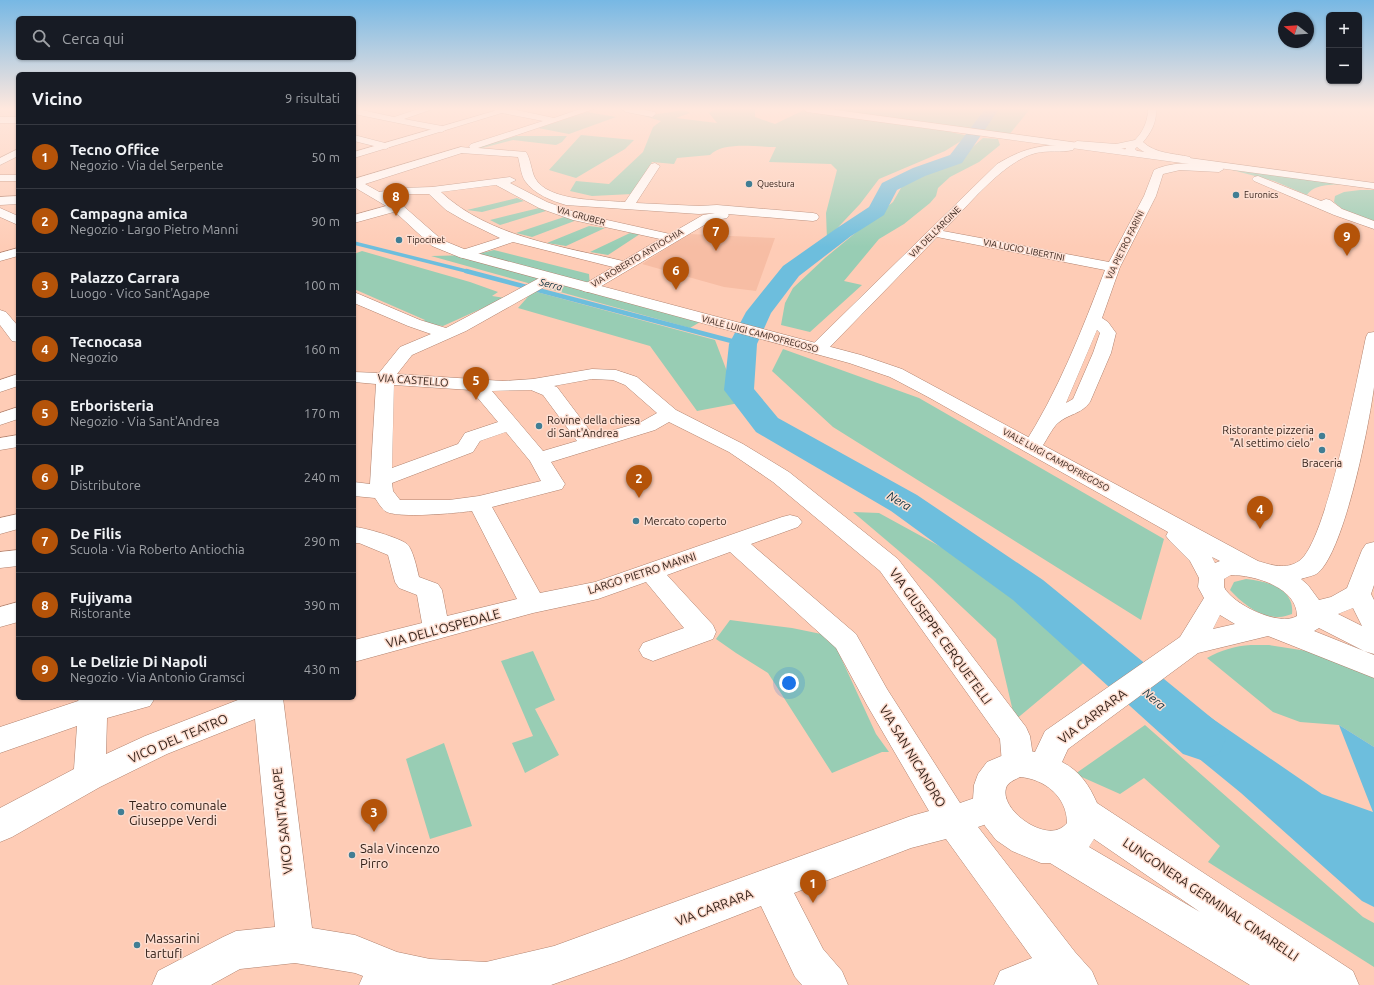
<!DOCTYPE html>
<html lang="it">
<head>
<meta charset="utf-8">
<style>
	:root { --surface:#171b24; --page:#242831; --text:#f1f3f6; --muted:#9ea1a6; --line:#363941; --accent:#b45309 }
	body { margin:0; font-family:Ubuntu,sans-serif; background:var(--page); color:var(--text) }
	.controls { position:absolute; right:12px; top:12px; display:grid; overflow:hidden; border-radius:6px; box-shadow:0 1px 3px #0004 }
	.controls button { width:36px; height:36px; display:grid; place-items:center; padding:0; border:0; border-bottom:1px solid var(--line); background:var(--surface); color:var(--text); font:20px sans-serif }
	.compass { position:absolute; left:1278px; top:12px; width:36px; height:36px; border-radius:50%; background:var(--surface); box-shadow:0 1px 3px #0004; rotate:287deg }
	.you { position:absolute; left:789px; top:683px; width:14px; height:14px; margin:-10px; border:3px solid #fff; border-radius:50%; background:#1a73e8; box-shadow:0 0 0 6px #1a73e833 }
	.badge { display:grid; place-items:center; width:26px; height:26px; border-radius:50%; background:var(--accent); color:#fff; font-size:13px; font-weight:700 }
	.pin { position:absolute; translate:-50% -33px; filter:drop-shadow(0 1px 2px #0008) }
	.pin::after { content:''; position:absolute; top:21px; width:14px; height:12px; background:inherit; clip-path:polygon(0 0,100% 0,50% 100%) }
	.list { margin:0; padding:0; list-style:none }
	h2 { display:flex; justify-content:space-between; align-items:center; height:52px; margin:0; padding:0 16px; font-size:17px }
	h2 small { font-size:13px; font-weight:400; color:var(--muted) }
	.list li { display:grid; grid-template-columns:26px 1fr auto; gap:12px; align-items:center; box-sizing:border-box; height:64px; padding:0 16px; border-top:1px solid var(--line) }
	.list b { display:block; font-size:15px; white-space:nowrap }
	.list p { margin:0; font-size:13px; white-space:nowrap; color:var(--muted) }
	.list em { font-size:13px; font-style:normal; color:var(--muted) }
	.icon { flex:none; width:22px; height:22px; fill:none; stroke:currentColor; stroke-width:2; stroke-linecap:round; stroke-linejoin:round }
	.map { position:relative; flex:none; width:1374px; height:985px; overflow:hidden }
	.search { position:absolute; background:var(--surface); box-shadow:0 1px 3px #0004; left:16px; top:16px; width:340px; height:44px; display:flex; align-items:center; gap:10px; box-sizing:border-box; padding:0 14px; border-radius:6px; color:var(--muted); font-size:15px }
	.panel { position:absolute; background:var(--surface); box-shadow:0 1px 3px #0004; left:16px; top:72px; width:340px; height:628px; border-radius:6px }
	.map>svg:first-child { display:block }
	.built { fill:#f7bda4 }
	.green { fill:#98cdb4 }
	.water { fill:#6dbedd }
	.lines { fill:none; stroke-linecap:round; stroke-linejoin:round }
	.stream-far1 { stroke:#6dbedd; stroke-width:3.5 }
	.stream { stroke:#6dbedd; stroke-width:4.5 }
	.river { fill:#6dbedd; fill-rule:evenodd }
	.street-casing { stroke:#b0816d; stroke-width:1 }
	.secondary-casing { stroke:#b0816d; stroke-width:1 }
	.primary-casing { stroke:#b0816d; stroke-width:1 }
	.street { fill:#fff; fill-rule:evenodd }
	.secondary { fill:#fff; fill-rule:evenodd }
	.primary { fill:#fff; fill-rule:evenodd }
	.poi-dot { fill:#417e94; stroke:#fdded1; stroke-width:1.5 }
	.labels { text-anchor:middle; stroke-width:3; stroke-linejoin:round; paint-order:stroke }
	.far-poi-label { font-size:9px; fill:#311f17; stroke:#fdded1; text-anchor:start }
	.far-street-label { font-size:9px; fill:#311f17; stroke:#fdded1 }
	.far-water-label { font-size:10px; font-style:italic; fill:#0d3340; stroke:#fdded1 }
	.street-label { font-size:11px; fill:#311f17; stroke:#fdded1 }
	.poi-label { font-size:11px; fill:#311f17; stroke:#fdded1; text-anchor:start }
	.water-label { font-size:12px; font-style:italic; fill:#0d3340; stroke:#fdded1 }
	.near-street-label { font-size:13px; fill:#311f17; stroke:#fdded1 }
	.near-poi-label { font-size:13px; fill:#311f17; stroke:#fdded1; text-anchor:start }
</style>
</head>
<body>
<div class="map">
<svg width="1374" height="985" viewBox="0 0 1374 985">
	<rect width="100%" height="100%" fill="#feccb6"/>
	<path class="built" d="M689,234L775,238L756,291L724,287L642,264Z"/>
	<path class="green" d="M715,109H755V117L775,124L804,110L932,128L969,136L945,151L879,179L860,204L827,239L826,213L837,170L831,164L769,162L776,147C757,147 723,141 710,155L677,158L674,164L652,162L632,194L592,196L570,191L576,181L609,184L643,152L653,127L661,121L644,116L684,110L690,113L676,118L717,123L709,113Z
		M816,109H1030L1008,136Z
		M587,112L616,117L569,134L538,128Z
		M581,135L634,140L625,149L576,178L549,170Z
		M516,136H567L562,142L556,145L513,140L482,148H473Z
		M983,138L998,139L1000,145L979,162L950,177L938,188L936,196L930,203L904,224L879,239L844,281L862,285L810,332L781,325L785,303L793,288L825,258L893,202L905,181L961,157Z
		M1221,167L1344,184C1331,185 1314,184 1307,195L1274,181Z
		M1360,190H1374V222L1342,209L1334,202L1335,196L1344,192Z
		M517,198L524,201L482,212L467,210Z
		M539,208L546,211L500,225L490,220Z
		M564,217L577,220L532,237L516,233Z
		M589,226L605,228L566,246L547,243Z
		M630,233L640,234L608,255L590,252Z
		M494,250L589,274L590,287L710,316L690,328L431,256L474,255Z
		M362,251L470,282L498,292L492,296L505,298L443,326L420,323L425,320L354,289V254Z
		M533,291L715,340L739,403L697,411L650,346L518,308Z
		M783,349L919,398L1164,539L1141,620L833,427L772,371Z
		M853,512L879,513L963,559L1093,655L1015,720L996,639L932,579Z
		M1246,579C1266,581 1295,588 1292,614C1288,615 1283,617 1279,617C1260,618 1242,603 1230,590L1234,582Z
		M730,620L792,628L831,636L876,734L889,752H882L832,773L768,673L736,653L716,639Z
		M1251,645H1269L1307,651L1374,677V747L1339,725L1300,722L1273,712L1207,658C1221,650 1235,646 1251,645Z
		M533,651L555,700L535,709L559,755L525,773L512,743L533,736L501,661Z
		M1145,725L1363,917L1374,923V967L1208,862L1220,846L1144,778L1120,794L1075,774Z
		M444,743L472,826L430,839L406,759Z"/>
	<path class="water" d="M1178,695L1322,794L1373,812L1339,725L1374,747V907L1362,901L1241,793L1148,717Z"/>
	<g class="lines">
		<path class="stream-far1" d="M354,243L470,272"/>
		<path class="stream" d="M466,271L743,344"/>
		<path class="river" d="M985,109H999L962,163L925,176L897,190L884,215L851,236L799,276L771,313L757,344L754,389L778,418L917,495L1043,580L1219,724L1226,739L1219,754L1201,760L1183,754L1013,600L891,511L756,432L724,390L729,344L746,312L783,266L837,228L869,207L882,183L913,168L950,155Z"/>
		<defs>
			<path id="street" d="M357,109L394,117L418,109H433L404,119L442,126L447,129L442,132L354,114V110Z
				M493,109H512L554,118L580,109H594L478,148L526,152C531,160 531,170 535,178C548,202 602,200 625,202L651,164L655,163L660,166L636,203L699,206L717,205L813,213L817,214L819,217L817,220L813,221L728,214L729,215L727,218L711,221L593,291L588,292L583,291L581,288L583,285L613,267L513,242L469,257L464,258L459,257L457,254L459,251L500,238L465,221L446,210L429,194H403L377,198L373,197L371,195L373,193L403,188L432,187L510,177L516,180L510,183L547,202L580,214L670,234L703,215L715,213L699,214L566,205C552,201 534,194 525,181C521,175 520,164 518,157L461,153L456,150L461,147L470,148L469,146L471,144L543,121L497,112ZM496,185L539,208L573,220L660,239L623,261C561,246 489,237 441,192Z
				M622,109H641L655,112L656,114L652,117L626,112Z
				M1148,109H1156C1157,122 1151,133 1143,142C1156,154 1173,153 1190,157L1191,159L1190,161C1176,165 1147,156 1137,147L1135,149L1137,151L1132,154L1125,150L1126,148L1116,150L1077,147L1072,144L1077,141L1116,144L1135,140C1143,132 1148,121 1148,109Z
				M0,117H18V123H0Z
				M354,135L389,144L391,146L386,149L354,141Z
				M1069,145L1074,148L1073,150C1061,153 1048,150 1036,153C1003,161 967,207 943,231L1109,262L1144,196L1154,170C1175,160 1197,164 1219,166L1224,169L1219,172L1180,170L1163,174L1156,196L1120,267L1102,318L1108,322L1116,333L1111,353L1090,402C1082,414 1068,414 1058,423C1052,428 1045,443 1040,450L1033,452L1026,450L1023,446C1058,392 1082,330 1105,270L937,237L824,353L818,354L812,353L810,349L812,345L997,164C1022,149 1040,144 1069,145ZM1097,330L1100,333L1093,353L1073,399L1066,403Z
				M18,149V156L0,165V158Z
				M0,175H18V181H0Z
				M397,203L401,204L403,207L401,210L354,223V215Z
				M0,208L18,216V225L0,217Z
				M550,274L555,275L557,278L555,281L466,331L412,355L397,374L503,381L533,379L592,369L616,370L637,377L676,410L743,444L789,472L898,559L1026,727L1030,736L1034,763L1029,773L1018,777L1007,773L1002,763L1000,739L880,571L773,482L729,452L669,422L655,430L551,462L565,484L562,489L492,507L540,593L595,582L782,517L790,515L798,517L802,522L798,527L751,544L856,634L887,689L960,803L992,792L1004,796L1008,807L1004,818L978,827L1075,952L1092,971L1098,985H994L1000,971L1032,958L946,839L911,848L794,893L823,949L842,971L848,985H802L795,977L761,906L622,960L551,985H359L363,976L355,973L295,963L240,969L211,985H152L158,971L223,937L236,931L275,927L255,719L167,754L100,787L12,837L0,842V808L74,769L77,726L0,753V727L78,701L80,698H155L150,706L107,718L106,754L145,736L243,698H283L312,928L355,935L397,952L430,959L486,962L554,946L911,816L929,811L867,705L836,648L730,552L667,575L713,625L716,632L713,639L653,661L643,657L639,650L643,643L684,628L646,582L598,599L533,613L354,662V640L422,623L417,595L399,588L395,582L388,555L359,543H354V527C363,527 400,538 407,544C413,549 417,569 419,577L438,584L442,590L447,616L517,599L472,511C457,513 396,519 385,511C381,508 378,502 375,498L354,496V482L370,484L376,384L354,382V372L379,373L400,347L431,334L408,326L354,303V292L420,320L446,328L545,275ZM592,379L613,380L625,385L657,413L641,422L594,436L557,387L554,386ZM394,385L471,390L498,422L465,433L458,444L392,468ZM531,390L543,395L577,441L543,451L492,391ZM506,432L530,461L541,481L479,496L449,500H400L393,491L392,483L473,452L480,441Z
				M0,310L6,312L18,326V342L12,341L0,325Z
				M18,374V386L0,392V380Z
				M18,407V419L0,425V413Z
				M18,435V447L0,450V438Z
				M18,514V529L0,534V518Z
				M18,550V566L0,568V552Z
				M18,602V622L0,627V607Z"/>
			<path id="secondary" d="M501,109H515L354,158V152Z
				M461,147L466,150L465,152L365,184L401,204L442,240L469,251L861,355L902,369L1258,561C1271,565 1286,570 1299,561C1326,544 1358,374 1366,337L1368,333L1374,332C1374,350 1374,369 1374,387C1369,425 1345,549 1318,573C1314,576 1306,577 1301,579L1308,585L1319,600L1331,597L1347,588L1362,550L1366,544L1374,542V585L1371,594L1374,600V654L1364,651L1319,628L1314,631L1374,655V678L1268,636L1198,653L1068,749L1062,762C1080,771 1089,785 1097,803L1353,971L1359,985H1250L1050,863H1041L1012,851L996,840L985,826L973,799L974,785L978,774L987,762L1018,749L1035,752L1045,731L1180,637L1204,598L1198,587L1199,578L1190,561L1170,541L1166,536L1168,532L928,397L890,377L849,363L459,257L432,246L393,210L354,187V179ZM1212,557L1220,561L1215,563ZM1231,575C1254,575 1297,587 1297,616C1279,627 1232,604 1224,587V579ZM1353,608L1362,626L1338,614ZM1220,615L1235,624L1213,629ZM1020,777C1045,779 1067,797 1067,823C1065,825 1062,828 1059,829C1040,838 1000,809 1006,788C1008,782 1015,780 1020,777ZM1094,839L1200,912L1089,847Z
				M18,196V204L0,205V197Z
				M18,248V256L0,261V253Z"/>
			<path id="primary" d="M803,109H829L1374,183V189L807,112Z
				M1258,176L1321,201L1326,199L1330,200L1342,209L1374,221V229L1334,215L1254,181L1252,179L1254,177Z"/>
		</defs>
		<use href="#street" class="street-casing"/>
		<use href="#secondary" class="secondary-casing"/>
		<use href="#primary" class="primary-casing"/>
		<use href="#street" class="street"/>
		<use href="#secondary" class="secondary"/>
		<use href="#primary" class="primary"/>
	</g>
	<linearGradient id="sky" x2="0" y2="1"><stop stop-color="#77b8e4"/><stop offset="0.44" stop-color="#ffe8de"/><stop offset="1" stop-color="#ffe8de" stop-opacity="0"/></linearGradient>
	<rect width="1374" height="247" fill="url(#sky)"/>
	<g class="poi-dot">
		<circle cx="749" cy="184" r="4"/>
		<circle cx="1236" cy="195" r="4"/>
		<circle cx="399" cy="240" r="4"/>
		<circle cx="539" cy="426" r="4"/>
		<circle cx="1322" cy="436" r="4"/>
		<circle cx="1322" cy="450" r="4"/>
		<circle cx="636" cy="521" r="4"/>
		<circle cx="121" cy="812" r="4"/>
		<circle cx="352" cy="855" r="4"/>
		<circle cx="137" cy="945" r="4"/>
	</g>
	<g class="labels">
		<g class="far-poi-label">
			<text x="757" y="187">Questura</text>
			<text x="1244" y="198">Euronics</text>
			<text x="407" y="243">Tipocinet</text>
		</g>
		<g class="far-street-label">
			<text transform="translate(581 216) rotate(16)" y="3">VIA GRUBER</text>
			<text transform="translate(935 232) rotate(-45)" y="3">VIA DELL'ARGINE</text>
			<text transform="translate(1125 245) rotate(-64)" y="3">VIA PIETRO FARINI</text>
			<text transform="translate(1024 250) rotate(11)" y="3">VIA LUCIO LIBERTINI</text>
			<text transform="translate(637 258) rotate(-31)" y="3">VIA ROBERTO ANTIOCHIA</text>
			<text transform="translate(760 334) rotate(15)" y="3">VIALE LUIGI CAMPOFREGOSO</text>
			<text transform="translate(1056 460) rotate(29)" y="3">VIALE LUIGI CAMPOFREGOSO</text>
		</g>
		<g class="far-water-label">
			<text transform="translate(551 284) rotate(15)" y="4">Serra</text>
		</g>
		<g class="street-label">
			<text transform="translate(413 380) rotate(4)" y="4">VIA CASTELLO</text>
			<text transform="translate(642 573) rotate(-18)" y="4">LARGO PIETRO MANNI</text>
		</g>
		<g class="poi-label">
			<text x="547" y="424">Rovine della chiesa<tspan x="547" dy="13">di Sant'Andrea</tspan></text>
			<text x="1314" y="434" text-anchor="end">Ristorante pizzeria<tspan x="1314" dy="13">"Al settimo cielo"</tspan></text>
			<text x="1322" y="467" text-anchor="middle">Braceria</text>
			<text x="644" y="525">Mercato coperto</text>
		</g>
		<g class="water-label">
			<text transform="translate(899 501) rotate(31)" y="4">Nera</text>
			<text transform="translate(1154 699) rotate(41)" y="4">Nera</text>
		</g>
		<g class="near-street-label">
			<text transform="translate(443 628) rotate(-15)" y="5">VIA DELL'OSPEDALE</text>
			<text transform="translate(941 636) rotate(54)" y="5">VIA GIUSEPPE CERQUETELLI</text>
			<text transform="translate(1092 716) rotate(-37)" y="5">VIA CARRARA</text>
			<text transform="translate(178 738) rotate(-23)" y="5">VICO DEL TEATRO</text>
			<text transform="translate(913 756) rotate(59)" y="5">VIA SAN NICANDRO</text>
			<text transform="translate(282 821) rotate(-96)" y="5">VICO SANT'AGAPE</text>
			<text transform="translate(1211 899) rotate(34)" y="5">LUNGONERA GERMINAL CIMARELLI</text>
			<text transform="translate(714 907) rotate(-21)" y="5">VIA CARRARA</text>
		</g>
		<g class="near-poi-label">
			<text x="129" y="810">Teatro comunale<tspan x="129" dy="15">Giuseppe Verdi</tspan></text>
			<text x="360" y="853">Sala Vincenzo<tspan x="360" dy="15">Pirro</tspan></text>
			<text x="145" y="943">Massarini<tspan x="145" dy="15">tartufi</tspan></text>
		</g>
	</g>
</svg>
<div class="controls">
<button>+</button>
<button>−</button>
</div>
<svg class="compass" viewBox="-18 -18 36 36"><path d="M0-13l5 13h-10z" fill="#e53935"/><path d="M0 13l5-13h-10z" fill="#9ea1a6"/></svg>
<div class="you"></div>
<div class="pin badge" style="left:813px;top:903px">1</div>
<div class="pin badge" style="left:639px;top:498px">2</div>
<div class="pin badge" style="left:374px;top:832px">3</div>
<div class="pin badge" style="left:1260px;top:529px">4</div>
<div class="pin badge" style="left:476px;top:400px">5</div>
<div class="pin badge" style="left:676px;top:290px">6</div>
<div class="pin badge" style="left:716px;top:251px">7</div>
<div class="pin badge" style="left:396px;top:216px">8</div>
<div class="pin badge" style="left:1347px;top:256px">9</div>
<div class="search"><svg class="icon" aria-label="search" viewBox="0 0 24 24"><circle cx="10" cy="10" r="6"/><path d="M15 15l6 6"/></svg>Cerca qui</div>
<section class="panel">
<h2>Vicino<small>9 risultati</small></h2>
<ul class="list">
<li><span class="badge">1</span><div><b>Tecno Office</b><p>Negozio · Via del Serpente</p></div><em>50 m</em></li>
<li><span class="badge">2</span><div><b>Campagna amica</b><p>Negozio · Largo Pietro Manni</p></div><em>90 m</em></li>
<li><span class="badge">3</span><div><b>Palazzo Carrara</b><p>Luogo · Vico Sant'Agape</p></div><em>100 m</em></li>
<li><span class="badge">4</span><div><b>Tecnocasa</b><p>Negozio</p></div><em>160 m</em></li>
<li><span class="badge">5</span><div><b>Erboristeria</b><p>Negozio · Via Sant'Andrea</p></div><em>170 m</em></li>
<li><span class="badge">6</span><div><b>IP</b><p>Distributore</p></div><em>240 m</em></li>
<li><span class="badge">7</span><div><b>De Filis</b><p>Scuola · Via Roberto Antiochia</p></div><em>290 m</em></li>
<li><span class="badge">8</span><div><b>Fujiyama</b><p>Ristorante</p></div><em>390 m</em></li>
<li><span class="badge">9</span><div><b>Le Delizie Di Napoli</b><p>Negozio · Via Antonio Gramsci</p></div><em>430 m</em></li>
</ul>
</section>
</div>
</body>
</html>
